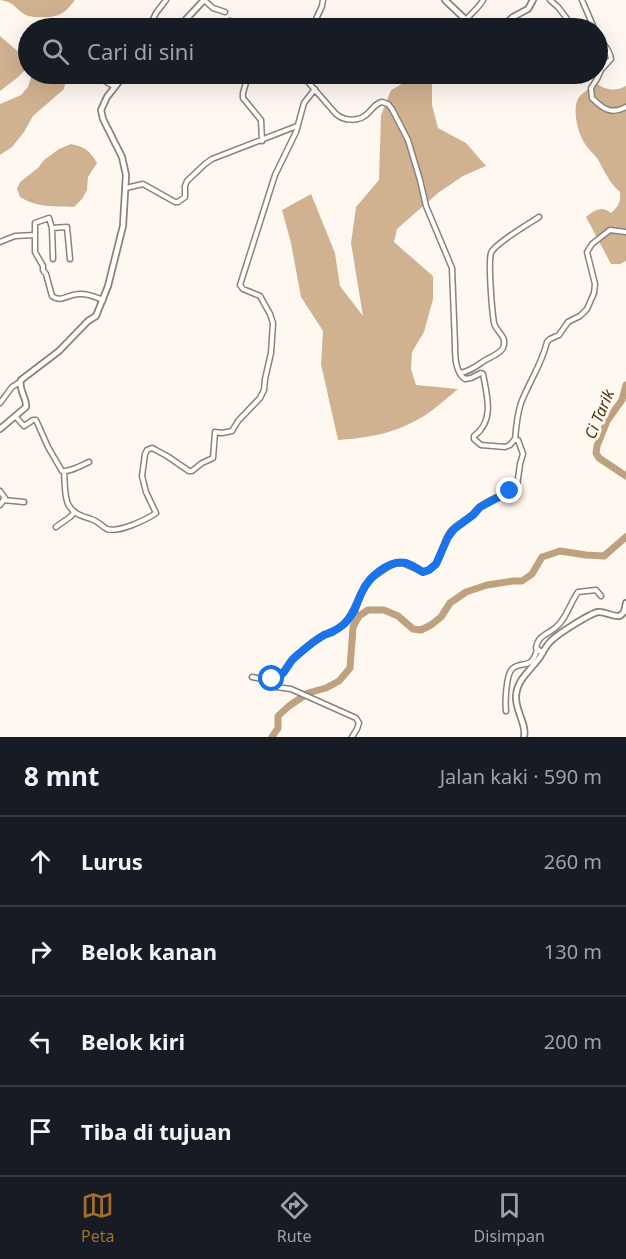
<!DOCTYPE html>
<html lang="id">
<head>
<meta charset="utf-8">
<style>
	:root { --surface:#171b24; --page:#20242c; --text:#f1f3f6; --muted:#9ea1a6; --line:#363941; --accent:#a36e27 }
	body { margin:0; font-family:"Noto Sans",sans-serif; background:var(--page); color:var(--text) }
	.stop { position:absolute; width:18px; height:18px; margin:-14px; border:4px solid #1a73e8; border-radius:50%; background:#fff }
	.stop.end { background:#1a73e8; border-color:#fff; box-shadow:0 2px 6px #0008 }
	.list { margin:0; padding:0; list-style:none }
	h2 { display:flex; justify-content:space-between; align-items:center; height:78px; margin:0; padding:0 24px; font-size:26px }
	h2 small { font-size:20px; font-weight:400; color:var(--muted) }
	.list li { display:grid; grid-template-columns:39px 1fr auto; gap:18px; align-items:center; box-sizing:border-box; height:90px; padding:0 24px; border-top:2px solid var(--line) }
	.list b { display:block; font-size:22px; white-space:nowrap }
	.list em { font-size:20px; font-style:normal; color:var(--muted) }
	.icon { flex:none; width:33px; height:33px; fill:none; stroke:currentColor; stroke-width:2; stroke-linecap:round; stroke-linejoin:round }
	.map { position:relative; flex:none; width:626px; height:737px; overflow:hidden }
	.search { position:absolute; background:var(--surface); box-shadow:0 6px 24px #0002; left:18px; right:18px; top:18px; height:66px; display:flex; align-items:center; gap:15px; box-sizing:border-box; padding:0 21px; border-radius:33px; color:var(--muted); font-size:22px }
	.sheet { height:438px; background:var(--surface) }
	nav { display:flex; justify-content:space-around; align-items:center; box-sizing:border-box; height:84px; border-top:2px solid var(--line); background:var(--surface); font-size:16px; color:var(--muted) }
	nav a { display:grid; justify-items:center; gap:3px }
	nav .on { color:var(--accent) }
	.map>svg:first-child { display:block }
	.forest { fill:#d0b291 }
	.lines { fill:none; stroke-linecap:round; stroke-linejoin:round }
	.river { stroke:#bea17f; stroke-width:7 }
	.minor-casing { stroke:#8c8278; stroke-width:7 }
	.tertiary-casing { stroke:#8c8278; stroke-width:8 }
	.minor { stroke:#fff; stroke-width:4 }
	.tertiary { stroke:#fff; stroke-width:4.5 }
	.route { stroke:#1a73e8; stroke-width:8 }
	.labels { text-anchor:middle; stroke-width:6; stroke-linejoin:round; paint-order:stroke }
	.water-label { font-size:16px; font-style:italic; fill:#513207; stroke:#fff8f1 }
</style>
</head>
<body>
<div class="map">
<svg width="626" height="737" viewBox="0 0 626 737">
	<rect width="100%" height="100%" fill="#fff8f1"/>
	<path class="forest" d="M0,0H75C64,15 57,18 38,17C33,17 29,17 24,14C12,6 16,3 0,0Z
		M0,36L21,54L27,68L17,78L0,91Z
		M32,74H67L64,89L33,116L24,132L12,147L0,155V104L21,95L28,87Z
		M411,79H432V105L438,128L466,143L486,166L463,176L438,193L397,229L394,242L433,276V299L424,332L412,352L411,369L416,385L458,389C447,398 436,408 424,416C397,433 368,438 338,440L321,364L323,331L301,297L291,243L282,210L311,194L335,253L340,286L363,316L351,243L356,207L379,180L381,115L391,90Z
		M595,83C607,90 614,92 626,86V261L620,264H611L586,217C594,210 602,205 611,213C618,207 621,202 620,192C610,184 604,170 597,158C593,153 588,149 585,144C578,134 572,109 578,99C582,92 590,89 595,83Z
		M71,144C84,146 90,151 97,163L88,177L87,190L82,199L74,207C53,206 38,208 20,197L17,189L20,182L38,168L44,160L59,149Z"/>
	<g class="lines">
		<path class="river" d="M626,385L622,400L607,421L597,446L596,453L599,458L626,476
			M272,737L278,728V716L289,706L308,693L326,688L339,681L350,668L353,627L359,616L368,610H384L398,616L413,629L421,630L431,625L441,617L450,603L466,592L487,585L513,581H522L532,574L542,557L560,551L586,555L604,556L626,537"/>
		<defs>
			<path id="minor" d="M204,0L213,8L225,12
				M550,0L558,7L574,28
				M582,0L594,28
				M466,20C471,13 479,8 483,0
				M149,28L156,13L166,0
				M218,28L230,21
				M312,28L322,6L323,0
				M598,36C602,43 610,49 611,59L601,70L597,79L591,88L592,98C603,109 611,115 626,107
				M93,74L115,87
				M250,74L247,79L243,93V98L261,120L262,141
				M126,188L143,184L175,202H178L185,197V186L187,181L205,164L212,159L297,126
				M52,228L67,227L70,259
				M0,242L15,236L35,235
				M53,259L52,228L49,218L35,223V252L43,266V270L46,274L52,296C61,303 69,294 79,294C88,293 95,297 103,300
				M460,373C469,372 477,366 484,361C490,357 500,354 503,348C508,336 496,332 494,323C492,311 488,263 491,253C494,244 530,223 539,217
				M0,403L12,387L20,382
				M16,417L24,426L33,420H36L48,447L62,471C70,472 80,466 89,462
				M515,440C516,427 517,415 521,403C529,382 542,364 547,342L550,339L559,335L568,322L580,316L587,309L594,293L595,284L587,252L592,244L610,230L626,232
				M64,472C65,481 64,495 68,504C73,514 82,516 91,519C98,521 101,526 107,529C118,533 146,520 156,513L146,492L142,476L145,454L147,450L152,448L154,449L167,456L189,471H192L202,463L213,458L215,432L222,433L232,431L238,421L260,398L264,390L265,379L271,353L273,323L270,314L260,296L243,289L240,285L275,175L296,132L304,103L315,89
				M0,491L5,498L0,505
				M3,500L24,502
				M56,527L70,517L75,512
				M543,653L536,648C538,635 547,635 555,628C566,620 570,603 578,592L596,590L601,596
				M252,677L266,680L281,676L291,661L313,642L325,635L332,633L345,623L355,611L360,595L370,579L389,566L396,563H403L423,572C443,568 440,545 451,531C457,524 467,520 473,514C474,513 479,507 480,507C491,498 506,495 517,486L520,464L523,454L518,440H514L510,445L505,447L481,445L474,439V436C495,421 487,396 483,374L481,373L471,378L465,379C455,372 455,356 455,345L452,268L426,206L420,180L408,140L392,109L388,104L382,102C374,104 373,109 367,114C359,122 344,121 336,114L301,74
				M268,680L276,687L291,689L356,718L359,723L357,729L352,737
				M506,711C505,703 506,675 512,669C522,660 531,671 537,650"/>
			<path id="tertiary" d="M445,0L466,20L473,28
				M178,28L204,0
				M501,28L513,17L528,9L533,0
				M0,429L26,407C27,398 18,389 21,380L59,351L88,321L96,316L108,286L123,226L126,175L122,157L103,119L101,110L107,97L125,74
				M524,737C527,724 515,711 516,696C517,679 531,670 540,657C543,652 546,646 550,642C556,635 589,614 598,612C605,611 612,617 620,616L624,612L626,603"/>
		</defs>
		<use href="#minor" class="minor-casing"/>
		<use href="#tertiary" class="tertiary-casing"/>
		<use href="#minor" class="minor"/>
		<use href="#tertiary" class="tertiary"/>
	</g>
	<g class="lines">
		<path class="route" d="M272,679C286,676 285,667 294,658C302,651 315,640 324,635C331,632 338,630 344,624C354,615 356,604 362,592C368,578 389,559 406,563C412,565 418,569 423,572L429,570L436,564L448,537L454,529L473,515L480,507L510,491"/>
	</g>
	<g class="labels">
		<g class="water-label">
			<text transform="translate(599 414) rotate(-67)" y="6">Ci Tarik</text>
		</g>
	</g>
</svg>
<div class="stop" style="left:272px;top:679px"></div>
<div class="stop end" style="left:510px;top:491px"></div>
<div class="search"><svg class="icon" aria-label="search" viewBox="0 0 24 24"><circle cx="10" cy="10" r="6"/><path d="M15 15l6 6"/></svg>Cari di sini</div>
</div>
<section class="sheet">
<h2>8 mnt<small>Jalan kaki · 590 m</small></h2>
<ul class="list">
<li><svg class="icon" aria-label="ahead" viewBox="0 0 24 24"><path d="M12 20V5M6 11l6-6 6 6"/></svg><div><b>Lurus</b></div><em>260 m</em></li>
<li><svg class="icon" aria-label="right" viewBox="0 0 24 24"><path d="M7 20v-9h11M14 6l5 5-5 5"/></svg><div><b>Belok kanan</b></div><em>130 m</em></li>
<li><svg class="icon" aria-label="left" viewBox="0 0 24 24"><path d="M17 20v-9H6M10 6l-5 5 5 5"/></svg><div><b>Belok kiri</b></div><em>200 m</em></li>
<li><svg class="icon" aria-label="arrive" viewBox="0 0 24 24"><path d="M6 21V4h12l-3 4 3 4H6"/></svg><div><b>Tiba di tujuan</b></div></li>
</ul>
</section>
<nav>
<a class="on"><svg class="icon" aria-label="map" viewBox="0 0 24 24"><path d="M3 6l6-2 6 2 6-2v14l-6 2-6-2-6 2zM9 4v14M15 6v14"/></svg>Peta</a>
<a><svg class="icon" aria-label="directions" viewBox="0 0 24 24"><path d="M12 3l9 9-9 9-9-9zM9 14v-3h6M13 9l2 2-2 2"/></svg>Rute</a>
<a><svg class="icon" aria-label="saved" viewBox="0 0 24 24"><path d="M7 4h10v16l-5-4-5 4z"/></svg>Disimpan</a>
</nav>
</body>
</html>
